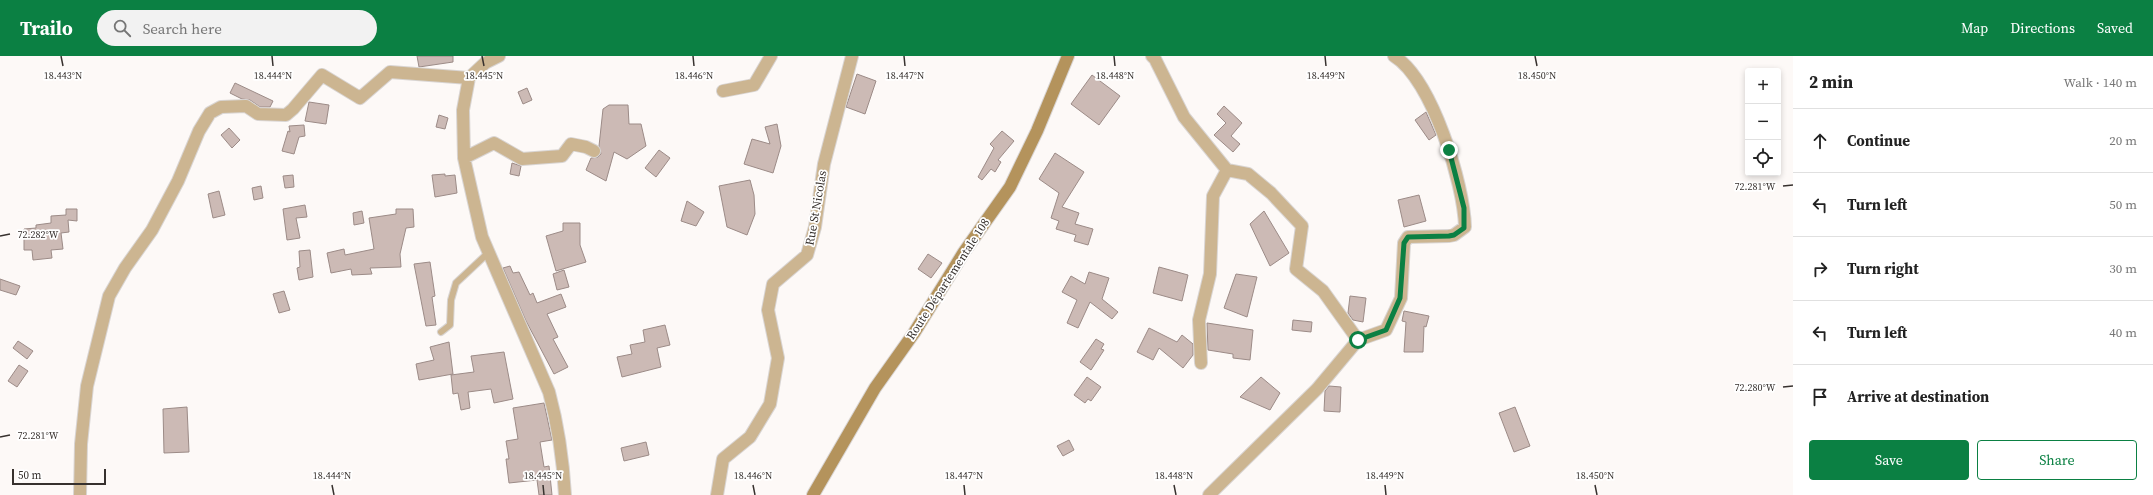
<!DOCTYPE html>
<html lang="en">
<head>
<meta charset="utf-8">
<style>
	:root { --surface:#fff; --page:#f2f2f2; --text:#222; --muted:#767676; --line:#e0e0e0; --accent:#0b8043 }
	body { margin:0; font-family:"Source Serif 4",serif; background:var(--page); color:var(--text) }
	.controls { position:absolute; right:12px; top:12px; display:grid; overflow:hidden; border-radius:4px; box-shadow:0 2px 6px #0003 }
	.controls button { width:36px; height:36px; display:grid; place-items:center; padding:0; border:0; border-bottom:1px solid var(--line); background:var(--surface); color:var(--text); font:20px sans-serif }
	.scale { position:absolute; left:12px; bottom:10px; width:94px; box-sizing:border-box; padding-left:4px; border:2px solid #37312e; border-top:0; font-size:11px; line-height:14px; white-space:nowrap; color:#37312e; -webkit-text-stroke:3px #fff; paint-order:stroke }
	.stop { position:absolute; width:12px; height:12px; margin:-9px; border:3px solid #0b8043; border-radius:50%; background:#fff }
	.stop.end { background:#0b8043; border-color:#fff; box-shadow:0 1px 4px #0008 }
	.list { margin:0; padding:0; list-style:none }
	h2 { display:flex; justify-content:space-between; align-items:center; height:52px; margin:0; padding:0 16px; font-size:17px }
	h2 small { font-size:13px; font-weight:400; color:var(--muted) }
	.list li { display:grid; grid-template-columns:26px 1fr auto; gap:12px; align-items:center; box-sizing:border-box; height:64px; padding:0 16px; border-top:1px solid var(--line) }
	.list b { display:block; font-size:15px; white-space:nowrap }
	.list em { font-size:13px; font-style:normal; color:var(--muted) }
	.actions { display:flex; gap:8px; padding:12px 16px }
	.actions a { flex:1; padding:9px 0; border:1px solid var(--accent); border-radius:4px; text-align:center; font-size:14px; color:var(--accent) }
	.actions .main { background:var(--accent); color:#fff }
	.icon { flex:none; width:22px; height:22px; fill:none; stroke:currentColor; stroke-width:2; stroke-linecap:round; stroke-linejoin:round }
	.map { position:relative; flex:none; width:1793px; height:439px; overflow:hidden }
	header { display:flex; align-items:center; gap:24px; box-sizing:border-box; height:56px; padding:0 20px; background:var(--accent); color:#fff }
	header strong { font-size:19px }
	nav { display:flex; gap:22px; margin-inline-start:auto; font-size:14px }
	.search { width:280px; height:36px; background:var(--page); display:flex; align-items:center; gap:10px; box-sizing:border-box; padding:0 14px; border-radius:22px; color:var(--muted); font-size:15px }
	main { display:flex }
	aside { flex:1; background:var(--surface) }
	.map>svg:first-child { display:block }
	.building { fill:#ccbab5; stroke:#9c8b87 }
	.lines { fill:none; stroke-linecap:round; stroke-linejoin:round }
	.lane-casing { stroke:#d9d5d3; stroke-width:8 }
	.street-casing { stroke:#d9d5d3; stroke-width:14 }
	.secondary-casing { stroke:#d9d5d3; stroke-width:14 }
	.lane { stroke:#ccb591; stroke-width:6 }
	.street { stroke:#ccb591; stroke-width:12 }
	.secondary { stroke:#b4935c; stroke-width:12 }
	.route { stroke:#0b8043; stroke-width:5 }
	.ticks { fill:none; stroke:#37312e; stroke-width:1.5 }
	.labels { text-anchor:middle; stroke-width:3.5; stroke-linejoin:round; paint-order:stroke }
	.street-label { font-size:12px; fill:#37312e; stroke:#fff }
	.ticks-label { font-size:10px; text-anchor:middle; fill:#37312e; stroke:#fff; stroke-width:3.5; stroke-linejoin:round; paint-order:stroke }
</style>
</head>
<body>
<header>
<strong>Trailo</strong>
<div class="search"><svg class="icon" aria-label="search" viewBox="0 0 24 24"><circle cx="10" cy="10" r="6"/><path d="M15 15l6 6"/></svg>Search here</div>
<nav><a>Map</a><a>Directions</a><a>Saved</a></nav>
</header>
<main>
<div class="map">
<svg width="1793" height="439" viewBox="0 0 1793 439">
	<rect width="100%" height="100%" fill="#fdf9f7"/>
	<path class="building" d="M417,0H453V6L419,11Z
		M857,18L876,25L865,58L846,51Z
		M1092,19L1120,40L1099,69L1071,48Z
		M235,27L273,45L270,51H260L250,44L242,43L230,37Z
		M527,32L532,44L523,48L518,36Z
		M309,46L329,49L326,68L305,65Z
		M609,49H628L629,68H641L646,90L627,103L614,96L606,125L586,114L591,102L598,101L601,98L599,90L603,53Z
		M1224,50L1242,67L1231,80L1240,88L1233,96L1214,79L1226,67L1217,58Z
		M1426,56L1436,79L1429,84L1415,64Z
		M439,59L448,62L445,73L436,71Z
		M777,68L781,90L773,117L744,108L752,83L770,88L765,71Z
		M304,69L305,80L299,81L294,98L282,95L288,75L290,76L289,70Z
		M229,72L240,84L232,92L221,79Z
		M1002,75L1014,85L998,104L1001,106L995,116L991,113L982,124L978,121L994,92L990,88Z
		M659,94L670,102L656,121L645,112Z
		M1055,97L1084,116L1062,151L1079,157L1075,168L1093,173L1088,189L1074,185L1076,179L1056,173L1059,165L1051,162L1059,137L1039,123Z
		M512,107L521,110L519,120L510,118Z
		M445,118V120L455,119L457,137L435,141L432,119Z
		M293,119L294,131L285,132L283,120Z
		M750,124L754,139L755,158L747,179L727,171L719,130Z
		M261,130L263,142L254,144L252,132Z
		M219,135L225,159L213,162L208,138Z
		M1419,139L1426,165L1404,171L1398,144Z
		M687,145L704,156L696,170L681,165Z
		M305,149L307,161L296,162L300,182L287,184L283,153Z
		M66,153H77V165L68,164L69,176L61,177L63,193L51,194L52,202L33,204L32,194H24V173L36,172V169L51,167V160L66,159Z
		M396,153H413L414,171L406,172L400,198L401,211L370,212L372,218L352,219L351,213L331,217L327,197L344,193L345,199L374,193L369,162L396,158Z
		M362,155L364,167L354,169L353,157Z
		M1264,155L1289,197L1270,210L1250,168Z
		M563,167H580V189L586,206L556,215L546,180L563,175Z
		M310,194L313,221L299,224L297,212L300,211L299,195Z
		M928,198L942,207L931,222L918,213Z
		M430,206L435,240L432,241L436,269L426,270L414,208Z
		M510,210L513,217L519,216L530,239L533,237L537,247L561,238L566,251L547,258L558,281L553,283L568,311L554,318L526,265L503,212Z
		M1159,211L1188,219L1182,245L1153,237Z
		M564,214L569,231L557,234L553,218Z
		M1089,216L1109,222L1102,243L1118,256L1112,263L1090,246L1078,272L1067,267L1077,244L1062,236L1071,220L1085,228Z
		M1236,218L1257,221L1247,261L1224,252Z
		M0,223L20,230L16,239L0,234Z
		M284,235L290,254L279,257L273,238Z
		M1350,240L1366,242L1363,266L1353,264L1348,257Z
		M1404,255L1429,260L1426,271L1424,270L1423,296H1404L1406,266L1402,265Z
		M1293,264L1312,266L1311,276L1292,274Z
		M1207,267L1253,274L1250,304L1233,302V298L1208,294Z
		M665,269L670,289L657,292L661,311L622,321L617,301L632,298L630,289L645,286L643,274Z
		M1149,272L1177,286L1182,279L1193,288V299L1183,312L1159,292L1153,304L1137,296Z
		M1096,283L1104,288L1101,293L1104,294L1091,314L1080,306Z
		M18,285L33,295L27,303L13,292Z
		M449,286L453,318L419,324L416,308L434,304L430,291Z
		M504,296L513,343L494,347L491,333L468,336L470,352L461,354L458,337L453,338L451,319L474,316L471,300Z
		M19,309L28,315L17,331L8,325Z
		M1087,321L1101,331L1091,345L1088,343L1085,347L1074,339Z
		M1261,321L1280,337L1270,354L1240,341Z
		M1329,330L1341,331L1340,356L1324,355L1325,335Z
		M544,347L552,384L540,386L544,411L549,410L552,439H539L537,424L509,427L506,403H509L506,385L518,383L513,352Z
		M187,351L189,396L164,397L163,353Z
		M1515,351L1530,390L1514,396L1499,357Z
		M1069,384L1074,394L1063,400L1057,390Z
		M646,386L649,399L624,405L621,392Z"/>
	<g class="lines">
		<defs>
			<path id="lane" d="M441,276L450,269L451,244L456,227L488,197"/>
			<path id="street" d="M499,0L485,7L469,22L463,54L464,102L482,181L549,336C558,369 563,404 565,439
				M1152,0L1155,3L1184,61L1227,114L1248,118L1271,137L1302,170L1296,213L1323,235L1358,284L1386,274L1401,242L1404,187L1408,181L1449,180L1454,179L1465,171C1464,128 1432,23 1394,0
				M723,35L754,29L771,0
				M464,102L494,87L522,103L562,100L571,88L586,91L594,95
				M1201,307L1199,264L1210,218L1213,140L1227,114
				M80,439L81,388L87,330L109,240L125,212L152,174L178,125L199,75L210,57L221,51L246,50L258,58L286,59L293,53L322,19L360,42L390,16L469,22
				M717,439L723,403L750,381L770,348L778,302L768,254L773,228L807,199L815,171L824,108L852,0
				M1209,439L1317,333L1358,284"/>
			<path id="secondary" d="M813,439L875,332L914,277L964,196L1010,131L1037,75L1068,0"/>
		</defs>
		<use href="#lane" class="lane-casing"/>
		<use href="#street" class="street-casing"/>
		<use href="#secondary" class="secondary-casing"/>
		<use href="#lane" class="lane"/>
		<use href="#street" class="street"/>
		<use href="#secondary" class="secondary"/>
	</g>
	<g class="lines">
		<path class="route" d="M1358,284L1386,274L1400,242L1404,187L1408,181L1449,180L1454,179L1464,172V152L1449,94"/>
	</g>
	<path class="ticks" d="M61,0L63,10M272,0L273,10M482,0L484,10M693,0L694,10M904,0L905,10M1114,0L1115,10M1325,0L1326,10M1535,0L1537,10M1783,130L1793,129M0,180L10,178M1783,331L1793,330M0,381L10,379M332,429L334,439M543,429L544,439M753,429L755,439M964,429L965,439M1174,429L1176,439M1385,429L1386,439M1595,429L1597,439"/>
	<g class="labels">
		<g class="street-label">
			<text transform="translate(816 152) rotate(-80)" y="4">Rue St Nicolas</text>
			<text transform="translate(948 223) rotate(-57)" y="4">Route Départementale 108</text>
		</g>
	</g>
	<g class="ticks-label">
		<text x="63" y="23">18.443°N</text>
		<text x="273" y="23">18.444°N</text>
		<text x="484" y="23">18.445°N</text>
		<text x="694" y="23">18.446°N</text>
		<text x="905" y="23">18.447°N</text>
		<text x="1115" y="23">18.448°N</text>
		<text x="1326" y="23">18.449°N</text>
		<text x="1537" y="23">18.450°N</text>
		<text x="1755" y="134">72.281°W</text>
		<text x="38" y="182">72.282°W</text>
		<text x="1755" y="335">72.280°W</text>
		<text x="38" y="383">72.281°W</text>
		<text x="332" y="423">18.444°N</text>
		<text x="543" y="423">18.445°N</text>
		<text x="753" y="423">18.446°N</text>
		<text x="964" y="423">18.447°N</text>
		<text x="1174" y="423">18.448°N</text>
		<text x="1385" y="423">18.449°N</text>
		<text x="1595" y="423">18.450°N</text>
	</g>
</svg>
<div class="controls">
<button>+</button>
<button>−</button>
<button><svg class="icon" aria-label="locate" viewBox="0 0 24 24"><circle cx="12" cy="12" r="6"/><path d="M12 2v4M12 18v4M2 12h4M18 12h4"/></svg></button>
</div>
<div class="scale">50 m</div>
<div class="stop" style="left:1358px;top:284px"></div>
<div class="stop end" style="left:1449px;top:94px"></div>
</div>
<aside>
<h2>2 min<small>Walk · 140 m</small></h2>
<ul class="list">
<li><svg class="icon" aria-label="ahead" viewBox="0 0 24 24"><path d="M12 20V5M6 11l6-6 6 6"/></svg><div><b>Continue</b></div><em>20 m</em></li>
<li><svg class="icon" aria-label="left" viewBox="0 0 24 24"><path d="M17 20v-9H6M10 6l-5 5 5 5"/></svg><div><b>Turn left</b></div><em>50 m</em></li>
<li><svg class="icon" aria-label="right" viewBox="0 0 24 24"><path d="M7 20v-9h11M14 6l5 5-5 5"/></svg><div><b>Turn right</b></div><em>30 m</em></li>
<li><svg class="icon" aria-label="left" viewBox="0 0 24 24"><path d="M17 20v-9H6M10 6l-5 5 5 5"/></svg><div><b>Turn left</b></div><em>40 m</em></li>
<li><svg class="icon" aria-label="arrive" viewBox="0 0 24 24"><path d="M6 21V4h12l-3 4 3 4H6"/></svg><div><b>Arrive at destination</b></div></li>
</ul>
<div class="actions"><a class="main">Save</a><a>Share</a></div>
</aside>
</main>
</body>
</html>
